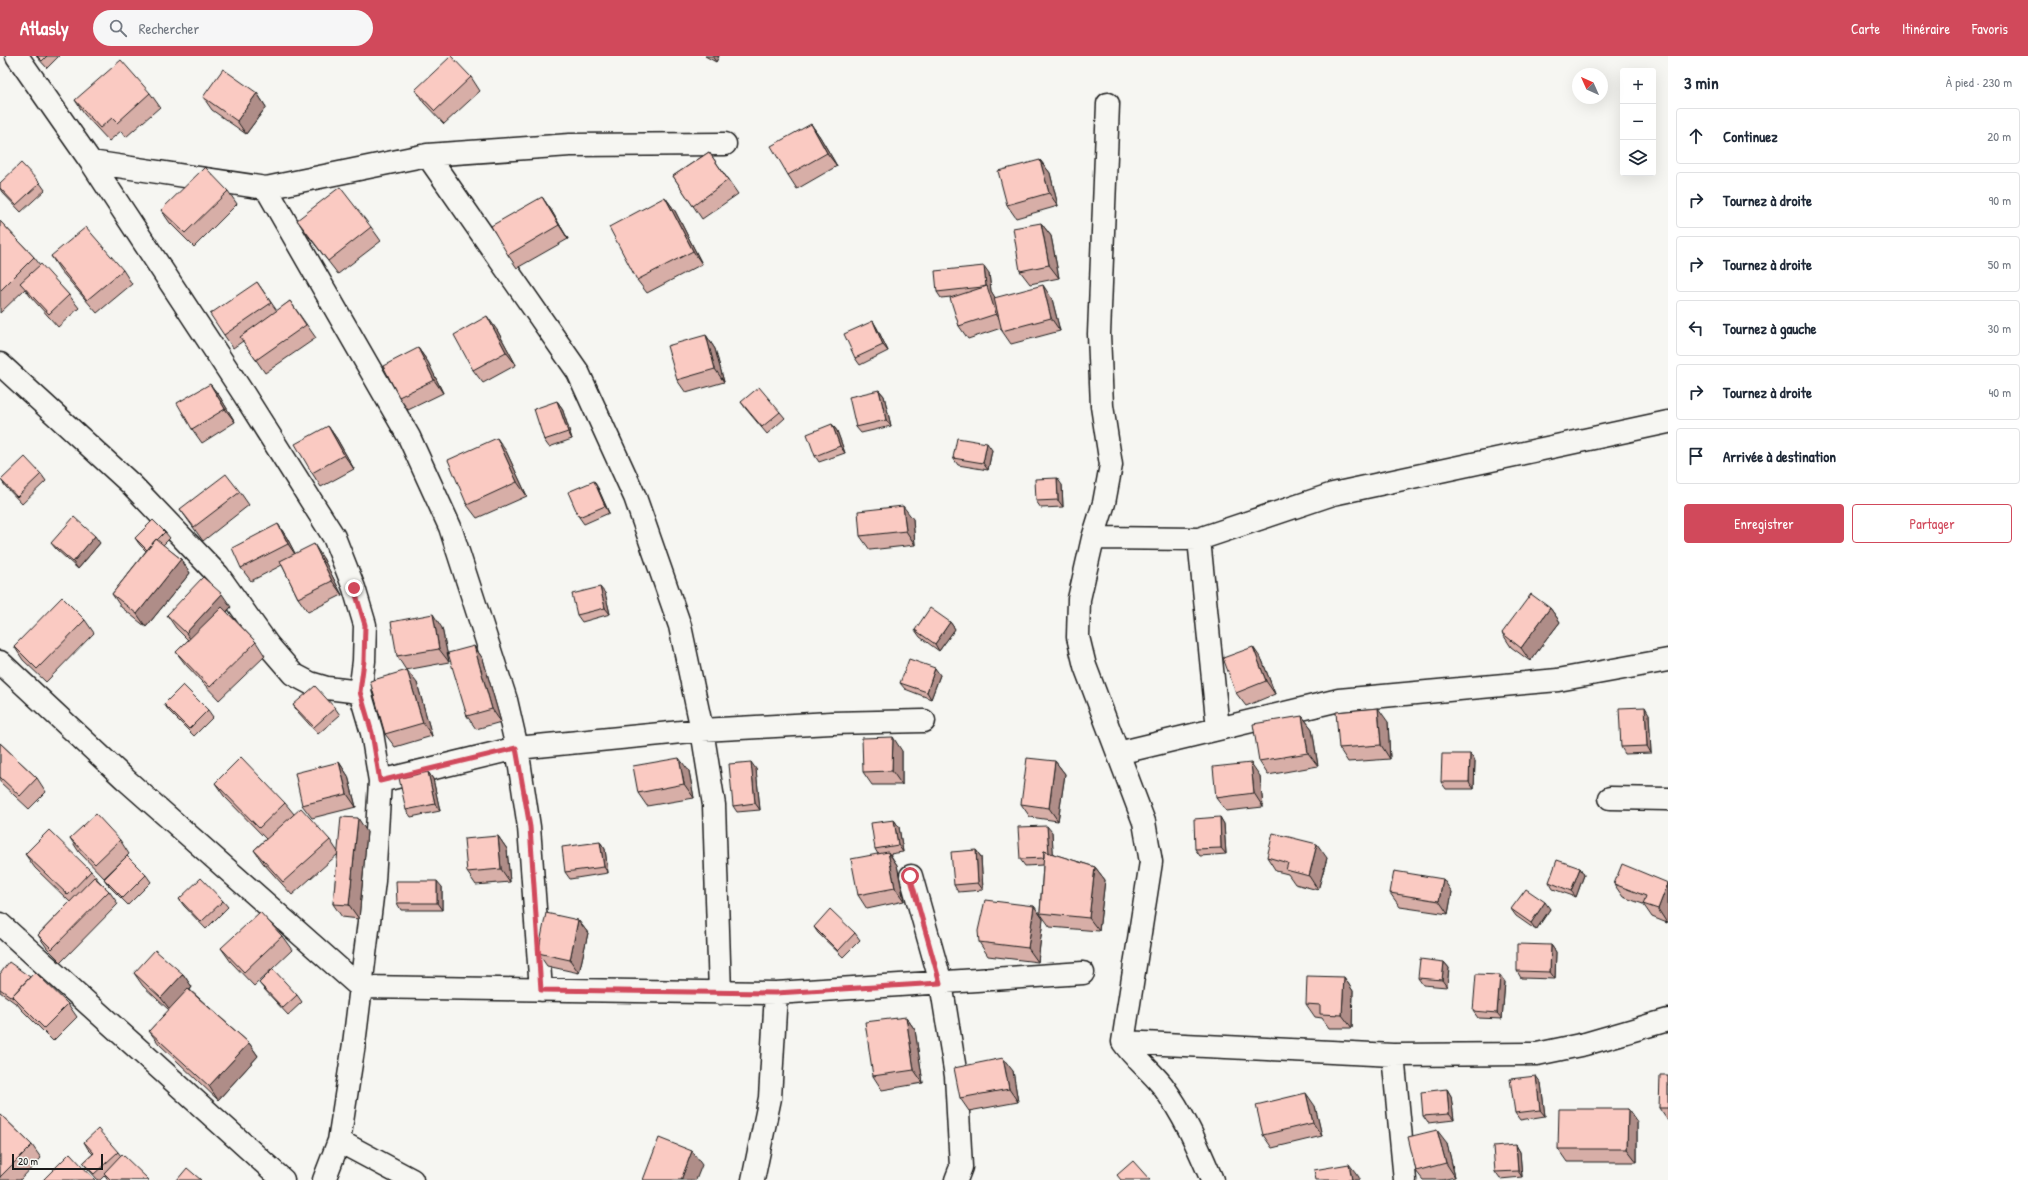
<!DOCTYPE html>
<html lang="fr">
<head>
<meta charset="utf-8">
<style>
	:root { --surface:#fff; --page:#f6f6f7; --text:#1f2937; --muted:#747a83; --line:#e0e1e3; --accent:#d1495b }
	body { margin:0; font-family:"Patrick Hand",sans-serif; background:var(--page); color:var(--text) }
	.controls { position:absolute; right:12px; top:12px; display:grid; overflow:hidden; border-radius:4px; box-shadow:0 4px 16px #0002 }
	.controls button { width:36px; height:36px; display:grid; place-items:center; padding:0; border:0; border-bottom:1px solid var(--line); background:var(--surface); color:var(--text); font:20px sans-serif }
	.compass { position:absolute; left:1572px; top:12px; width:36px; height:36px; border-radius:50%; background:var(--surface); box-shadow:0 4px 16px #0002; rotate:315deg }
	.scale { position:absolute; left:12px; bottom:10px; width:91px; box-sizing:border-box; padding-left:4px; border:2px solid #1c1c1c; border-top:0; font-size:11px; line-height:14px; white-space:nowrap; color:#1c1c1c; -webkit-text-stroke:3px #f6f6f2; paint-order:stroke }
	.stop { position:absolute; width:12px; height:12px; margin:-9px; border:3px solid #d1495b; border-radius:50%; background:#fff }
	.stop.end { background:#d1495b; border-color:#fff; box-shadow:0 1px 4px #0008 }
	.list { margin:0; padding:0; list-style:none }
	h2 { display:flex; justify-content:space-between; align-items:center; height:52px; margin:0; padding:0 16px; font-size:17px }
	h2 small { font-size:13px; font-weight:400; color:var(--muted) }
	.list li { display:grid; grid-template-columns:26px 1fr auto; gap:12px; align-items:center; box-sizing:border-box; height:56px; margin:0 8px 8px; padding:0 8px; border:1px solid var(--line); border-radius:4px }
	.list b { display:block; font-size:15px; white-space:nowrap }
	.list em { font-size:13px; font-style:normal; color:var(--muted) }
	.actions { display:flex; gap:8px; padding:12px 16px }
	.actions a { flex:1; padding:9px 0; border:1px solid var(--accent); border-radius:4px; text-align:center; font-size:14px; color:var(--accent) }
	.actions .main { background:var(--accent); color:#fff }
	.icon { flex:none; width:22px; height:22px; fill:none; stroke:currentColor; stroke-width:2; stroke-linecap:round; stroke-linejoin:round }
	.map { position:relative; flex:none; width:1668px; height:1124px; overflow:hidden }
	header { display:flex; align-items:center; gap:24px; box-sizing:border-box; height:56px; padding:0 20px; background:var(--accent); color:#fff }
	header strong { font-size:19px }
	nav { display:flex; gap:22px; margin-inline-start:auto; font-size:14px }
	.search { width:280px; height:36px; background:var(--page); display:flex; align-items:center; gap:10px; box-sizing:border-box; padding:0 14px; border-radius:22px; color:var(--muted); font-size:15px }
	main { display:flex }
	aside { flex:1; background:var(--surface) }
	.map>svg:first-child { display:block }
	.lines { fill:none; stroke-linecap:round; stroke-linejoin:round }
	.minor-casing { stroke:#1c1c1c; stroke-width:25 }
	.minor { stroke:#f6f6f2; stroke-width:22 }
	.wall { fill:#d7aea7; stroke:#1c1c1c }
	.shaded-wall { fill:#af8d88; stroke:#1c1c1c }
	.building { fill:#facac2; stroke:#1c1c1c }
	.route { stroke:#d1495b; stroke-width:5 }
</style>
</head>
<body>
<header>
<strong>Atlasly</strong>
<div class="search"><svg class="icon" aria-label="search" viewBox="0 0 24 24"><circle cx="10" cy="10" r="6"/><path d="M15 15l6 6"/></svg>Rechercher</div>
<nav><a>Carte</a><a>Itinéraire</a><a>Favoris</a></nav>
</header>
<main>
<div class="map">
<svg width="1668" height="1124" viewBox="0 0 1668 1124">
	<rect width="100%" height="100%" fill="#f6f6f2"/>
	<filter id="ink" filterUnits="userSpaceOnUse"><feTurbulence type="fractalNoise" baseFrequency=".025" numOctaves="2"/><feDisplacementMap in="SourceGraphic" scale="8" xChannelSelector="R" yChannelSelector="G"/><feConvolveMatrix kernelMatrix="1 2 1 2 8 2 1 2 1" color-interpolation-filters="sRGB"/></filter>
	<g filter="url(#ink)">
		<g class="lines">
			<defs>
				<path id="minor" d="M17,0L91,106L243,337L334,481L354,532L365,569L364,605L360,636L372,677L380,725L374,825L354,988L339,1085L324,1124
					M1108,48L1099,278L1102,350L1111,409L1104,447L1093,482L1079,543L1078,581L1085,610L1144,766L1151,806L1123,986C1134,1002 1150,1014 1162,1029C1185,1060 1197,1089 1212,1124
					M427,99L578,316L635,441L680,570L702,674L714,749L720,937
					M91,106L266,132L427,99L570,89L725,88
					M266,132L409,381L450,471L506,644L517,692L529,771L541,934
					M0,308L132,429L218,519L268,589L293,618L310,627L327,632L360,636
					M1093,482L1199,483L1333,438L1668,366
					M1199,483L1218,673
					M0,606L125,723L360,931L776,937L1083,917
					M1118,697L1339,644L1558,624L1668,604
					M380,725L517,692L702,674L831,667L924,665
					M1610,742L1668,743
					M911,820L941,927L956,1020L961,1111L956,1124
					M0,868L283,1124
					M1123,986L1393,999L1537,998L1585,988L1668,964
					M1393,999L1405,1124
					M339,1085L412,1124
					M753,1124L770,1042L776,937"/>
			</defs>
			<use href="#minor" class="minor-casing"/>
			<use href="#minor" class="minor"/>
		</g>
		<path class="wall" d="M36,0H59L47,12Z
			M705,0H719L716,6Z
			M471,21L480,35L444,68L424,47L415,34Z
			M150,37L160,51L126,81L121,75L109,85L84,58L75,44Z
			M257,37L266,51L246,78L212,54L203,41Z
			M811,68L820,81L837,110L797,133L788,119Z
			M709,96L738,138L702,163L673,120Z
			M1040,104L1050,117L1058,150L1016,162L1007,149Z
			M0,127H40L45,134L21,156L2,136L0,133Z
			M228,135L237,148L194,191L170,167L161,154Z
			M542,141L551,154L568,183L517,212L508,199Z
			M665,141L675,155L702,208L647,237L637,224Z
			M297,164L371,171L381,185L338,218L306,177Z
			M0,165L34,201L40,209L69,239L79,252L58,271L30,240L25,233L0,257Z
			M1041,167L1051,180L1059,222L1030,228L1020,215Z
			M51,200L123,214L132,228L97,257L60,214Z
			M989,217L991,235L995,242L1052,243L1060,275L1011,288L1002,275L1001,272L968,283L959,270L951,241L941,242L937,236Z
			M257,226L277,255L290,245L316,282L265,317L243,285L233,292L224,279Z
			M873,265L877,272L888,295L860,309L855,302Z
			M497,274L516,309L483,327L473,314Z
			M706,279L715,293L724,326L686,337L677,324Z
			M418,292L428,306L443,337L408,354L399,341Z
			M210,328L220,341L235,366L202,387L192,373Z
			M879,334L884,340L891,370L861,377L856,371Z
			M557,345L562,352L572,383L549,391L544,384Z
			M741,346L780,356L785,362L767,378L746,353Z
			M832,368L837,375L845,397L819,406L815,400Z
			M328,370L337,383L354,413L321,431L312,417Z
			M992,394L988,414L958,409L953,402Z
			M506,395L527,440L477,462L467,449Z
			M41,418L46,425L22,448L6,431L1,424Z
			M1062,429L1063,451L1041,452L1036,445Z
			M598,432L609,457L584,468L579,461Z
			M240,436L249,449L203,485L180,453Z
			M913,463L915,489L870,494L860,480Z
			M278,468L287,482L295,498L323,502L342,539L308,556L298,542L282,509L251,525L241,512Z
			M165,476L170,482L163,489L181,503L190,517L146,571L121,551L112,538L146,495L140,489L135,482Z
			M51,487H100L78,513L56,493Z
			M605,537L610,558L582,566L577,559Z
			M231,551L227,556L256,586L265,600L219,644L186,609L176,596L188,584L176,572L167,559Z
			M1550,552L1560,566L1530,605L1511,591L1502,577Z
			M85,564L94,577L46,626L23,604L14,590Z
			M950,566L955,573L939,595L920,581L915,574Z
			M442,572L449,606L406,614L397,600Z
			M474,590L483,603L501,666L476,673L467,660Z
			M1262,604L1275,638L1246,650L1236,637Z
			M940,619L931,643L905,633L900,627Z
			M417,627L432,680L395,691L385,678Z
			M164,648L208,654L213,661L194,680L169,655Z
			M293,649L335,652L340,659L318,678L298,656Z
			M1649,658L1651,697L1625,698L1621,691Z
			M1302,660L1312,673L1318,710L1268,719L1259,705Z
			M1388,666L1390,703L1348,706L1339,692Z
			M0,687L37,722L46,736L29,753L0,726Z
			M902,695V729H872L863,716Z
			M1055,705L1065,718L1058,765L1030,761L1021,748Z
			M1475,705L1474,733H1446L1441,726Z
			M339,706L348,720L356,751L312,762L302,749Z
			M756,713L760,754L737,756L733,750Z
			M689,715L694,742L647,750L638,737Z
			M428,716L433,723L440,755L411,761L406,754Z
			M1260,720L1263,751L1226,755L1216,742Z
			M215,727L285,747L294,758L330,784L338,796L367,776L359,863L342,861L333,848L338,798L292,839L263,807L254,794L266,783L224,740Z
			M1220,761L1224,768L1226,798L1200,800L1195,793Z
			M894,764L899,771L903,796L890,798L897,809L904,845L867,853L858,839L878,798L875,793Z
			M1052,776L1053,798L1095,811L1105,824L1099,875L1050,871L1040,857L1043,809L1025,810L1020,803Z
			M498,780L507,793L510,826L476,829L467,816Z
			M70,782L120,784L129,798L127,800L146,819L151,826L128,849L109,830L104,823L126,801L104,822L79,796Z
			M600,786L605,793L608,817L570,823L565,816Z
			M976,794L981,801L983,834L958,836L954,829Z
			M25,798L91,815L98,824L109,835L118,848L61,906L47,892L38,879L70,846L35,812Z
			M1267,801L1327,802L1318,834L1295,828L1288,818L1276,815Z
			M1580,812L1584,819L1576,841L1553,833L1549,826Z
			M1668,827V864L1667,867L1652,861L1643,848L1623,841L1614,828Z
			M442,831V854H401L397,847Z
			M1452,836L1448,858L1400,851L1390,837Z
			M179,843L223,845L228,851L206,873L184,850Z
			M1034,850L1043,863L1038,906L988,900L979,886Z
			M1511,853H1550L1536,874L1516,860Z
			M578,864L588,877L579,917L547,910L538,897Z
			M814,871L855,877L860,884L843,901L818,877Z
			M282,880L292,894L254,930L231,906L221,892Z
			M1551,889L1556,896L1555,923L1521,922L1517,915Z
			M1444,906L1449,912L1447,931L1423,929L1418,922Z
			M134,917L183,918L192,931L190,934L249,987L258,1000L218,1044L159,988L149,975L169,954L143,930Z
			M0,918L68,948L77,961L53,985L21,953L18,949L0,936Z
			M1344,921L1353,935L1352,972H1329L1322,962L1315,961L1306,948Z
			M1505,926L1502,963L1478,962L1473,955Z
			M259,927L297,939L302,946L288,959L264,933Z
			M906,961L915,974L923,1027L882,1034L873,1020Z
			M1013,1015L1018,1046L969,1055L960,1042Z
			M1668,1019V1065L1659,1052Z
			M1541,1027L1545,1060L1520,1064L1515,1057Z
			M1447,1033L1451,1040L1454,1064L1428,1067L1423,1060Z
			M1315,1050L1322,1080L1272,1092L1263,1079Z
			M1628,1053L1637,1066V1106H1567L1558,1093Z
			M0,1058L32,1089L41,1102L20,1124H0Z
			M84,1086L118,1096L121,1100L149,1124H108L105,1119L100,1124H98L88,1113L83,1107L93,1098L88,1093Z
			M1447,1087L1455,1121L1442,1124H1423L1416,1115Z
			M1516,1089L1520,1096L1522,1121L1500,1123L1495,1116Z"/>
		<path class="shaded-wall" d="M712,0H719L716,6Z
			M257,37L266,51L246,78L237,65Z
			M811,68L820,81L837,110L827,97Z
			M1040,104L1050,117L1058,150L1049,137Z
			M542,141L551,154L568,183L559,169Z
			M665,141L675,155L702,208L693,195Z
			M1041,167L1051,180L1059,222L1049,209Z
			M984,210L989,217L991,235L996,243L1005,271L996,258L986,231Z
			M1043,229L1052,243L1060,275L1051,262Z
			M487,260L497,274L516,309L506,296Z
			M873,265L877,272L888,295L883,289Z
			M706,279L715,293L724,326L715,313Z
			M418,292L428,306L443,337L434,324Z
			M210,328L220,341L235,366L225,353Z
			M879,334L884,340L891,370L886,364Z
			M557,345L562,352L572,383L568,376Z
			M832,368L837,375L845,397L840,390Z
			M328,370L337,383L354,413L344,399Z
			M497,382L506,395L527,440L517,426Z
			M987,387L992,394L988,414L983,407Z
			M1057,422L1062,429L1063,451L1058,444Z
			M594,425L598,432L609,457L605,450Z
			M903,450L913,463L915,489L906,475Z
			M278,468L287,482L297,501L288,488Z
			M95,480L100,487L78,513L73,506Z
			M314,488L323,502L342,539L332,525Z
			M181,503L190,517L146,571L137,558Z
			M600,531L605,537L610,558L605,552Z
			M222,538L231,551L195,590L186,577Z
			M1550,552L1560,566L1530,605L1521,592Z
			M433,558L442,572L449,606L439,593Z
			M950,566L955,573L939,595L935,588Z
			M474,590L483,603L501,666L492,653Z
			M1253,591L1262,604L1275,638L1266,625Z
			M935,612L940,619L931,643L927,636Z
			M407,614L417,627L432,680L423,667Z
			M1645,651L1649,658L1651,697L1647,690Z
			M1378,652L1388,666L1390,703L1381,689Z
			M1302,660L1312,673L1318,710L1308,697Z
			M893,681L902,695V729L892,715Z
			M1470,698L1475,705L1474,733L1469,726Z
			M679,702L689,715L694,742L684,728Z
			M1055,705L1065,718L1058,765L1049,752Z
			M339,706L348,720L356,751L347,738Z
			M751,706L756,713L760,754L755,747Z
			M1251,707L1260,720L1263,751L1254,737Z
			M428,716L433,723L440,755L435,748Z
			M1220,761L1224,768L1226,798L1221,792Z
			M358,762L367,776L359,863L349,849Z
			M894,764L899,771L903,796L898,789Z
			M1047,770L1052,776L1054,809L1049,802Z
			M498,780L507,793L510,826L501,813Z
			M600,786L605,793L608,817L604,811Z
			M1317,788L1327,802L1318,834L1309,820Z
			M976,794L981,801L983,834L978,827Z
			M888,796L897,809L904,845L895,832Z
			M1095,811L1105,824L1099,875L1089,862Z
			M1580,812L1584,819L1576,841L1571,835Z
			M1443,823L1452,836L1448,858L1439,845Z
			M437,825L442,831V854L437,847Z
			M1668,827V864L1667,867L1658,853Z
			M1545,846L1550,853L1536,874L1531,867Z
			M1034,850L1043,863L1038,906L1028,892Z
			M578,864L588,877L579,917L570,904Z
			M1551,889L1556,896L1555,923L1550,916Z
			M1444,906L1449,912L1447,931L1442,924Z
			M183,918L192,931L171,955L161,942Z
			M1500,919L1505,926L1502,963L1497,957Z
			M1344,921L1353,935L1352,972L1342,959Z
			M906,961L915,974L923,1027L914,1014Z
			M249,987L258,1000L218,1044L209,1030Z
			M1003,1002L1013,1015L1018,1046L1009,1033Z
			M1536,1020L1541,1027L1545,1060L1540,1054Z
			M1447,1033L1451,1040L1454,1064L1449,1058Z
			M1306,1037L1315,1050L1322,1080L1313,1067Z
			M1628,1053L1637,1066V1106L1627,1093Z
			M1437,1074L1447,1087L1455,1121L1446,1107Z
			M1516,1089L1520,1096L1522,1121L1518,1115Z
			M692,1095L702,1109L696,1124H681Z
			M1349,1108L1359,1121V1124H1352Z"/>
		<path class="building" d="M37,0H47L42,5Z
			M451,0L471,21L435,55L415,34Z
			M121,4L150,37L117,67L112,62L100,72L75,44Z
			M223,13L257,37L237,65L203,41Z
			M811,68L827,97L788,119L771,90Z
			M709,96L728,124L693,150L673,120Z
			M1040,104L1049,137L1007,149L998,115Z
			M21,107L40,127L16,149L0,132V127Z
			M205,111L228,135L185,177L161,154Z
			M340,131L371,171L328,205L297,164Z
			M542,141L559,169L508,199L491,170Z
			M665,141L693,195L637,224L609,171Z
			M0,165L34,201L0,235Z
			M1041,167L1049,209L1020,215L1013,172Z
			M86,171L123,214L87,244L51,200Z
			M41,208L69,239L49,258L20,227Z
			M984,210L986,230L982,231L937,236L935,215Z
			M257,226L271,247L224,279L210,258Z
			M1043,229L1051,262L1002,275L994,242Z
			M987,230L996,258L959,270L950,242Z
			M290,245L306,269L256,304L240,281Z
			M487,260L506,296L473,314L454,279Z
			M873,265L883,289L855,302L844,278Z
			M706,279L715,313L677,324L667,290Z
			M418,292L434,324L399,341L383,310Z
			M210,328L225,353L192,373L177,347Z
			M759,331L780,356L762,371L741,346Z
			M879,334L886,364L856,371L849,341Z
			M557,345L568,376L544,384L534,353Z
			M832,368L840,390L815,400L807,378Z
			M328,370L344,399L312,417L295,388Z
			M497,382L517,426L467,449L448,404Z
			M957,382L987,387L983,407L953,402Z
			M25,401L41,418L17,441L1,424Z
			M226,418L240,436L194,471L180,453Z
			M1057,422L1058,444L1036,445L1035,423Z
			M594,425L605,450L579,461L568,436Z
			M903,450L906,475L860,480L858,455Z
			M74,461L95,480L73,506L51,487Z
			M153,464L165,476L157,484L156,483L147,494L135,482Z
			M278,468L288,488L241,512L232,492Z
			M156,483L181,503L137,558L112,538Z
			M314,488L332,525L298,542L280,505Z
			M203,521L222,538L186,577L167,559Z
			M600,531L605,552L577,559L572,538Z
			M1531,538L1550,552L1521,592L1502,577Z
			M62,541L85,564L37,613L14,590Z
			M222,551L256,586L210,631L176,596Z
			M930,552L950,566L935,588L915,574Z
			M433,558L439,593L397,600L391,566Z
			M474,590L492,653L467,660L448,597Z
			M1253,591L1266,625L1236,637L1223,602Z
			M909,603L935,612L927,636L900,627Z
			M407,614L423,667L385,678L370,625Z
			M183,629L208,654L189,673L164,648Z
			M315,630L335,652L314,671L293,649Z
			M1645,651L1647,690L1621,691L1619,652Z
			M1378,652L1381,689L1339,692L1336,656Z
			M1302,660L1308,697L1259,705L1253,668Z
			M893,681L892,715L863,716L862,682Z
			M0,687L37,722L20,740L0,721Z
			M1442,698H1470L1469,726H1441Z
			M241,701L285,747L259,772L215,727Z
			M679,702L684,728L638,737L633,710Z
			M1027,702L1055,705L1049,752L1021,748Z
			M339,706L347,738L302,749L295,717Z
			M751,706L755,747L733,750L729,708Z
			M1251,707L1254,737L1216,742L1213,711Z
			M428,716L435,748L406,754L399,722Z
			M301,752L330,784L283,826L254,794Z
			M96,758L120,784L95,808L70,782Z
			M341,761L358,762L349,849L333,848Z
			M1220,761L1221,792L1195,793L1194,763Z
			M894,764L898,789L875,793L871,767Z
			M1047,770L1049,797L1044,795V802L1020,803L1018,771Z
			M49,774L91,815L68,839L25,798Z
			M1273,777L1317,788L1309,820L1286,814L1288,807L1267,801Z
			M498,780L501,813L467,816L464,783Z
			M600,786L604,811L565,816L562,791Z
			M976,794L978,827L954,829L951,796Z
			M1044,795L1095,811L1089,862L1040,857Z
			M888,796L895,832L858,839L851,803Z
			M127,800L146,819L123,842L104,823Z
			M1557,804L1580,812L1571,835L1549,826Z
			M1622,808L1668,827L1658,853L1643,848L1646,840L1614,828Z
			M1394,815L1443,823L1439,845L1390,837Z
			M94,821L109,835L52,893L38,879Z
			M201,822L223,845L201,866L179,843Z
			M396,825H437V847H397Z
			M1526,833L1545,846L1531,867L1511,853Z
			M985,844L1034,850L1028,892L979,886L978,875Z
			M830,853L855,877L838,895L814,871Z
			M260,856L282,880L244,916L221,892Z
			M546,857L578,864L570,904L538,897Z
			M1517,888L1551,889L1550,916L1517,915Z
			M155,894L183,918L161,942L134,917Z
			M1420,903L1444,906L1442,924L1418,922Z
			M9,906L30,921L12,940L13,942L0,933V918Z
			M273,913L297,939L283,952L259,927Z
			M35,916L68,948L44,972L12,940Z
			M1476,918L1500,919L1497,957L1473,955Z
			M1307,920L1344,921L1342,959L1320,958V949L1306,948Z
			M188,933L249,987L209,1030L149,975Z
			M906,961L914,1014L873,1020L865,966Z
			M1003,1002L1009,1033L960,1042L954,1012Z
			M1660,1019H1668V1052H1659Z
			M1536,1020L1540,1054L1515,1057L1510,1023Z
			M1447,1033L1449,1058L1423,1060L1421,1036Z
			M1306,1037L1313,1067L1263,1079L1256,1049Z
			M1559,1053H1628L1627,1093H1558Z
			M0,1058L32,1089L0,1121Z
			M98,1073L118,1096L94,1118L83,1107L94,1097L84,1086Z
			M1437,1074L1446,1107L1416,1115L1408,1081Z
			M659,1082L692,1095L681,1124H643Z
			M1516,1089L1518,1115L1495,1116L1493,1091Z
			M70,1097L95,1124H43Z
			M122,1098L149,1124H111L104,1117Z
			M1133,1105L1150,1124H1121L1117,1119Z
			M1349,1108L1352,1124H1316L1314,1114Z
			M187,1112L201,1124H177Z"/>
	</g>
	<g class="lines" filter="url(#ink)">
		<path class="route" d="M354,532L365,569L364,605L360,636L372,677L380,725L516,692L530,771L541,934L776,937L940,927L910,820"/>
	</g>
</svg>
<div class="controls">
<button>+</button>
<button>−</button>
<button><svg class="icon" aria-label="layers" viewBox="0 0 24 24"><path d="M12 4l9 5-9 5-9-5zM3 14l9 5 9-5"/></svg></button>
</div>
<svg class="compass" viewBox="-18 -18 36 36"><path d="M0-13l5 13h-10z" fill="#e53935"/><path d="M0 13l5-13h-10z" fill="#747a83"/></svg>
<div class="scale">20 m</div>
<div class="stop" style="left:910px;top:820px"></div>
<div class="stop end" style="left:354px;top:532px"></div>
</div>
<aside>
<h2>3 min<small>À pied · 230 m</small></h2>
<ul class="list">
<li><svg class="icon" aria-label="ahead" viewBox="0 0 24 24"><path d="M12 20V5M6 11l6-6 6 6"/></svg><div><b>Continuez</b></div><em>20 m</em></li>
<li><svg class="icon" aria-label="right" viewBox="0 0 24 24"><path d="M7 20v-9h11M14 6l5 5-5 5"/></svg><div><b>Tournez à droite</b></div><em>90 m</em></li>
<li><svg class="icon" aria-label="right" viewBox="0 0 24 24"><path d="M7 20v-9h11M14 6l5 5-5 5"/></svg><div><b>Tournez à droite</b></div><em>50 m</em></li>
<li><svg class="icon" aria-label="left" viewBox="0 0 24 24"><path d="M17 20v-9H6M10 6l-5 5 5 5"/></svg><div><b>Tournez à gauche</b></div><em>30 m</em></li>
<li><svg class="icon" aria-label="right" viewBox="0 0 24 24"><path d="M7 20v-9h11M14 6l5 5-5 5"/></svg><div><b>Tournez à droite</b></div><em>40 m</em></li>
<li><svg class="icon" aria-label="arrive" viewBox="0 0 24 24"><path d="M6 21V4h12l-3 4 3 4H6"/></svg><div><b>Arrivée à destination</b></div></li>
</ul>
<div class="actions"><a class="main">Enregistrer</a><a>Partager</a></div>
</aside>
</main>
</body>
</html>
